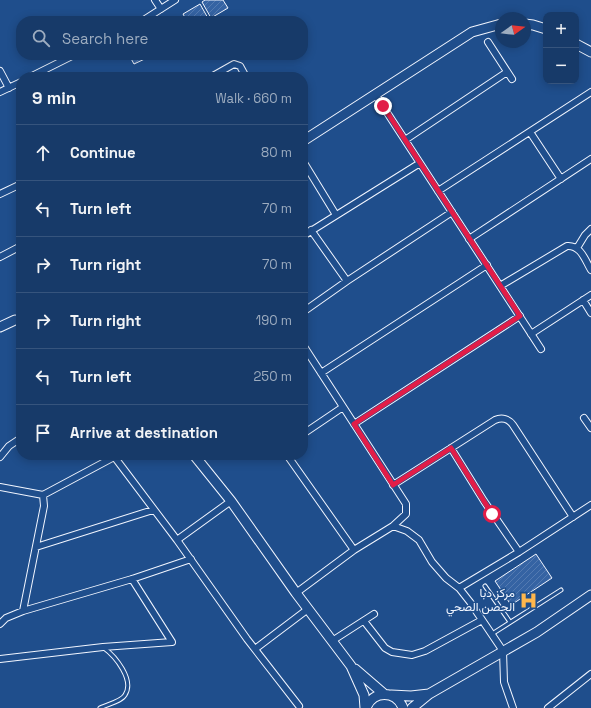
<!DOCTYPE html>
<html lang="en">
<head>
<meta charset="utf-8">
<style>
	:root { --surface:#173a69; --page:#244571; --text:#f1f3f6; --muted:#9eadc0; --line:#36547d }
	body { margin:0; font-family:"Space Grotesk",Vazirmatn,sans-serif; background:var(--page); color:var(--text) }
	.controls { position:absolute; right:12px; top:12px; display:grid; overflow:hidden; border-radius:8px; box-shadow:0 2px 10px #0003 }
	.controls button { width:36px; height:36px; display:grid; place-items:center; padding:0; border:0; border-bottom:1px solid var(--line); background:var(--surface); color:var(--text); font:20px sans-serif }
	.compass { position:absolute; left:495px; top:12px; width:36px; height:36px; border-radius:50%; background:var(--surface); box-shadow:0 2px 10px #0003; rotate:75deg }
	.stop { position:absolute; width:12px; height:12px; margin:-9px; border:3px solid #e11d48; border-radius:50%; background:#fff }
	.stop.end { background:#e11d48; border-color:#fff; box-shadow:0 1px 4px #0008 }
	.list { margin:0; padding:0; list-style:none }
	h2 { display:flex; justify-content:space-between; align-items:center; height:52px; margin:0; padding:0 16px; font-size:17px }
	h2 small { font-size:13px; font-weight:400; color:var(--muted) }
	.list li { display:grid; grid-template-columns:26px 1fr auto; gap:12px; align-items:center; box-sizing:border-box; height:56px; padding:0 16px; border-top:1px solid var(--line) }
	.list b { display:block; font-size:15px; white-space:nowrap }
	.list em { font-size:13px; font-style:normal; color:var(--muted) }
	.icon { flex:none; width:22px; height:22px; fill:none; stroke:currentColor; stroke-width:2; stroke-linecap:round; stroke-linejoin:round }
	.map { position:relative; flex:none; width:591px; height:708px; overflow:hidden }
	.search { position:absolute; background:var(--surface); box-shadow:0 2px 10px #0003; left:16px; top:16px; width:292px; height:44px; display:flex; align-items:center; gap:10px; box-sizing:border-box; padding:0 14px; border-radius:16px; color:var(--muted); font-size:15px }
	.panel { position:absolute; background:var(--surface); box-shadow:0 2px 10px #0003; left:16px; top:72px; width:292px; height:388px; border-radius:16px }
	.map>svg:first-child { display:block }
	.building { fill:url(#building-hatch); stroke:#f2f6ff }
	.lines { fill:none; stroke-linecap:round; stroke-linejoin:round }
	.lane-casing { stroke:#f2f6ff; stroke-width:5 }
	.street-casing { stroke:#f2f6ff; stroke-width:8 }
	.secondary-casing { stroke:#f2f6ff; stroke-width:11 }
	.lane { stroke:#1f4e8c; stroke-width:3 }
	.street { stroke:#1f4e8c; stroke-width:6 }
	.secondary { stroke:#1f4e8c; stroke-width:9 }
	.route { stroke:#e11d48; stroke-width:5 }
	.labels { text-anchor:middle; stroke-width:3; stroke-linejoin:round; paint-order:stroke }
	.poi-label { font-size:12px; fill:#f2f6ff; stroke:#1f4e8c; text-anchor:end }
</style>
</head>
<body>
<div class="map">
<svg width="591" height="708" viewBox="0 0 591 708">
	<defs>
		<pattern id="building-hatch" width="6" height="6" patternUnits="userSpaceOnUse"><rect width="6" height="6" fill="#3563a3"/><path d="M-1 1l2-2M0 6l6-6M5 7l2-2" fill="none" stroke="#537ab1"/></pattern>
	</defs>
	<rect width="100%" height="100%" fill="#1f4e8c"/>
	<path class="building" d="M205,0H223L228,8L211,18L202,2Z
		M200,4L209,20L207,21H187L183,14Z
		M129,55H149V57L134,64Z
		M536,554L552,578L511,605L495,581Z"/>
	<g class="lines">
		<defs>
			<path id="lane" d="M485,586L510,622
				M492,634L561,590
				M100,708C107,704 121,702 125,695C135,680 115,656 104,648"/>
			<path id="street" d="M155,0L161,9
				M142,21L175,0
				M488,42L512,79
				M0,71L9,88
				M30,77L74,55
				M211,77L234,64L240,66L246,77
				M0,92L21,82
				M375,94L541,349
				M530,132L561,179
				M405,140L507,72
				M303,161L336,215
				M438,191L591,92
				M0,194L21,184
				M311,230L347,281
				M303,236L420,163
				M469,239L591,159
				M577,248L585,235L591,229
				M0,257L21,246
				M500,286L567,246C581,245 585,260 591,270
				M583,300L591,313
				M303,312L347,281L452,212
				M531,334L591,295
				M321,373L487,265
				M584,418L591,428
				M354,424L520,316
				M303,434L343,407
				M451,448L484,501L519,552
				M113,455L177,540L247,639L299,706
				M287,455L354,550
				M0,457L9,446L21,438
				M393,485L495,420C502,417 509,419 513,425L573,517
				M0,487L43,495L114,457
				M393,526L407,531L419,540L432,562L446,578L459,588L470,602L503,651L504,682L513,708
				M177,540L231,501
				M36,547L153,510
				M459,588L519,552L591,505
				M296,593L354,550L393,526L406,514V504L303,345
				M23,611L44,506L43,495
				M364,621L385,648L392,652L412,655L425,651L482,620
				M0,624L6,618L23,611L132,579L191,559
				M332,641L374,614
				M255,649L308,609
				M0,659L103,647L172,642L132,579
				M548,708L591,674"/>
			<path id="secondary" d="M525,24L533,25L546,29
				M576,44L591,52
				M303,141L472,32L501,24
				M0,327L15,320
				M194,455L231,501L296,593L351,666L364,695L365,708
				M355,669L384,694
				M429,694L537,632L591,595
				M391,695L411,696L429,694L412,708
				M366,708C373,690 396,690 403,708"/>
		</defs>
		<use href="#lane" class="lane-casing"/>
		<use href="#street" class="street-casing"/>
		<use href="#secondary" class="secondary-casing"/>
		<use href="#lane" class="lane"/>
		<use href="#street" class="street"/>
		<use href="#secondary" class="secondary"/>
	</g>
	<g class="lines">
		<path class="route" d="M383,106L520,316L354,424L393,485L451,448L492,514"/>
	</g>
	<defs>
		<symbol id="hospital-bare" viewBox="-9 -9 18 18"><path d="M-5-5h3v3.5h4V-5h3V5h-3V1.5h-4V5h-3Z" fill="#ffb74d" stroke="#1f4e8c" stroke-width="2.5" paint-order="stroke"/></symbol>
	</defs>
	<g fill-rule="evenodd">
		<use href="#hospital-bare" x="516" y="588" width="25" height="25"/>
	</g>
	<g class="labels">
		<g class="poi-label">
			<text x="515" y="597">مركز دبا<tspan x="515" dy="14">الحصن الصحي</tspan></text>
		</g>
	</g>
</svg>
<div class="controls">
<button>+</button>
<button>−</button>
</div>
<svg class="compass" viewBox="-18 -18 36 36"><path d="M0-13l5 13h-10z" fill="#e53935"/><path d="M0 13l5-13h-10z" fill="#9eadc0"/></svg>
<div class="stop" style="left:492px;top:514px"></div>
<div class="stop end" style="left:383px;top:106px"></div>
<div class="search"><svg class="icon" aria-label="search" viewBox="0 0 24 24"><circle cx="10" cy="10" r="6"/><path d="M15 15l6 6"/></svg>Search here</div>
<section class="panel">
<h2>9 min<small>Walk · 660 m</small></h2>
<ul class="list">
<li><svg class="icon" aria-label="ahead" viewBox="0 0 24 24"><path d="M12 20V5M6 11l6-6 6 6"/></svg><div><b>Continue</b></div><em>80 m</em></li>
<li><svg class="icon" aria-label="left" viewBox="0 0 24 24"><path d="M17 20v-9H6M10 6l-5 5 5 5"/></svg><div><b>Turn left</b></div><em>70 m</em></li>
<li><svg class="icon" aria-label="right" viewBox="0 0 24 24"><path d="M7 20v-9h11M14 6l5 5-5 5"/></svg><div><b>Turn right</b></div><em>70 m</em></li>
<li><svg class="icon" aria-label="right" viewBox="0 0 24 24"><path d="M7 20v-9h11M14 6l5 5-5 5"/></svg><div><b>Turn right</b></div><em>190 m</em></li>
<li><svg class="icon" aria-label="left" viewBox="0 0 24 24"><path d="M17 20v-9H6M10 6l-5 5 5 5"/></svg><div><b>Turn left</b></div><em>250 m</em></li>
<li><svg class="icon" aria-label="arrive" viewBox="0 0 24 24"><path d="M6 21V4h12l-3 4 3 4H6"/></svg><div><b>Arrive at destination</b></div></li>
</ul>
</section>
</div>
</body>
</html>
